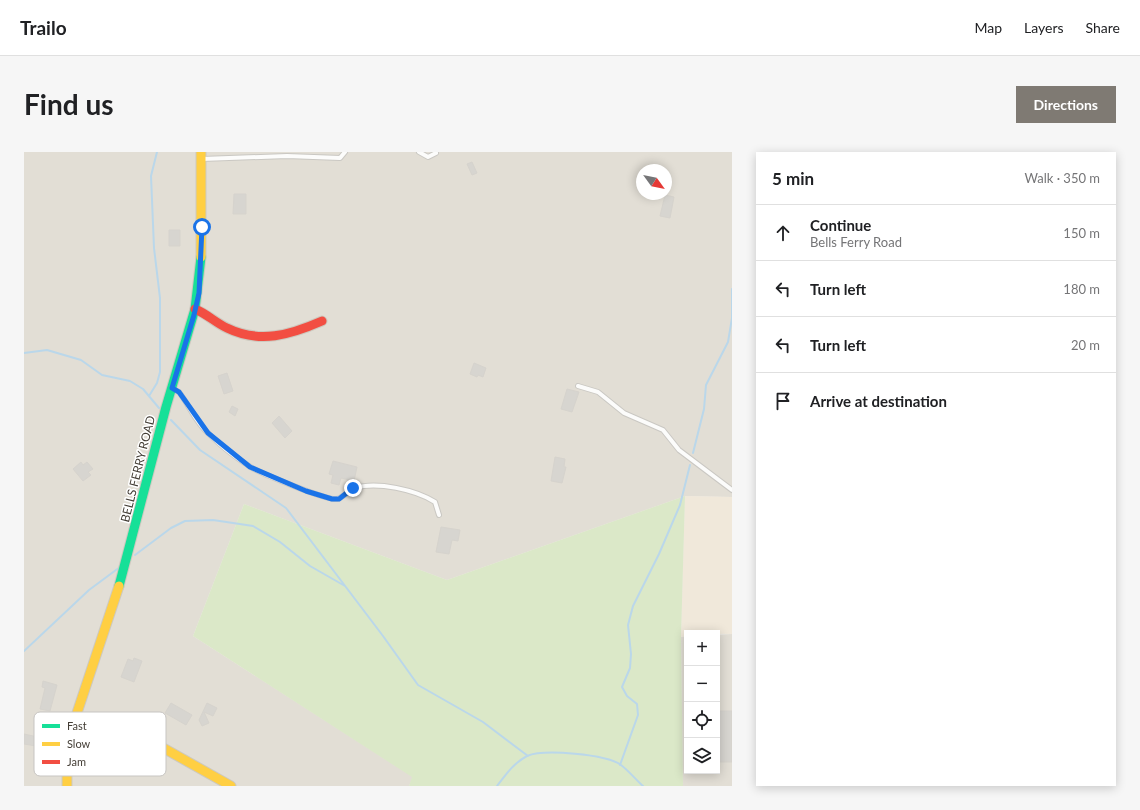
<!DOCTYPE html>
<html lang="en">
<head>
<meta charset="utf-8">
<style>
	:root { --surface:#fff; --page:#f6f6f6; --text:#202124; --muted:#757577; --line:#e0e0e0; --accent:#7f7a73 }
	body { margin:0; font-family:Lato,sans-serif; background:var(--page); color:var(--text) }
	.controls { position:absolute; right:12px; bottom:12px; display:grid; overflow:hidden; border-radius:0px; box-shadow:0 2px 10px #0003 }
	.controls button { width:36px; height:36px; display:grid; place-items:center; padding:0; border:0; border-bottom:1px solid var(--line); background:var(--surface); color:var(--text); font:20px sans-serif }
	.compass { position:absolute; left:612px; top:12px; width:36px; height:36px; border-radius:50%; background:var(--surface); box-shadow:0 2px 10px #0003; rotate:123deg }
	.stop { position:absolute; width:12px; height:12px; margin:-9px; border:3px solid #1a73e8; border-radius:50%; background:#fff }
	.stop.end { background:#1a73e8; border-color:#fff; box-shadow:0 1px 4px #0008 }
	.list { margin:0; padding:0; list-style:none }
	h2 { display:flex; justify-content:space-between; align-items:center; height:52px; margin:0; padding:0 16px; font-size:17px }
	h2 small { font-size:13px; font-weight:400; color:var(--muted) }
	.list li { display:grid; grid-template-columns:26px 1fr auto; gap:12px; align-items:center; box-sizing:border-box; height:56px; padding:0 16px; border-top:1px solid var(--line) }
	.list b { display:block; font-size:15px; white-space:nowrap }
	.list p { margin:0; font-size:13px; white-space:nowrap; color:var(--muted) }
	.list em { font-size:13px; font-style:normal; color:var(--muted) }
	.icon { flex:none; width:22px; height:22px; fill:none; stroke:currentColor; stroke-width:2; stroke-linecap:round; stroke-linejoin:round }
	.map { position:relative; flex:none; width:708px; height:634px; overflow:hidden; border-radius:0px }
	header { display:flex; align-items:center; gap:24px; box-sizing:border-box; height:56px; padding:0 20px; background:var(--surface); border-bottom:1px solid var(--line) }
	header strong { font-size:19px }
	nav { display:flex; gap:22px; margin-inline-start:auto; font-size:14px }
	.intro { display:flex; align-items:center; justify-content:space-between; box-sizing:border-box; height:96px; padding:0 24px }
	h1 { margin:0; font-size:28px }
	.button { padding:10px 18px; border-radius:0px; background:var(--accent); color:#fff; font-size:14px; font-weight:700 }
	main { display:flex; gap:24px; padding:0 24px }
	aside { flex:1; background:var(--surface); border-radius:0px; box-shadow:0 2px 10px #0003 }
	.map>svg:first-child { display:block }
	.residential { fill:#e2ded5; fill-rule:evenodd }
	.commercial { fill:#f0e8da }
	.green { fill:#dbe8c8 }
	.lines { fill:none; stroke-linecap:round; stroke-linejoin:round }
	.stream { stroke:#bad7ea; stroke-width:2 }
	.building { fill:#d7d5d0; stroke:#d6d3cd }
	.lane-casing { stroke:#cac8c3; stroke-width:6 }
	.fast-casing { stroke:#cdc9bf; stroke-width:11 }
	.slow-casing { stroke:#cdc9bf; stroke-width:11 }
	.jam-casing { stroke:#cdc9bf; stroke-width:11 }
	.lane { stroke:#fcfcfb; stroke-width:4 }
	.fast { stroke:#16e098; stroke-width:9 }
	.slow { stroke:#ffcf43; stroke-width:9 }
	.jam { stroke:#f24e42; stroke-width:9 }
	.route { stroke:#1a73e8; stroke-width:5 }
	.labels { text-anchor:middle; stroke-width:3; stroke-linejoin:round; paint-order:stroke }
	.street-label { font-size:12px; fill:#433d35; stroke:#fff }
	.key { fill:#fff; stroke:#c7c5c2; stroke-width:1 }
	.key-label { font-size:11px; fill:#433d35 }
</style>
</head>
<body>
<header>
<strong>Trailo</strong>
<nav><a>Map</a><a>Layers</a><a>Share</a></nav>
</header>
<div class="intro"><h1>Find us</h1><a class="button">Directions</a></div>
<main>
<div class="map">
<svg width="708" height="634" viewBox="0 0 708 634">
	<rect width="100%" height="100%" fill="#eeece7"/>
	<path class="residential" d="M0,0H708V345L661,344L423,428L220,352L169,484L389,625L385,634H0ZM618,18H642V42H618Z
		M708,482V634H659L657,485L663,484V619H693V483Z"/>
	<path class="commercial" d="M661,344L708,345V482L663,481V484L657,485Z"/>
	<path class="green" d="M661,344L657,485L659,634H385L388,625L169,484L220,352L423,428Z"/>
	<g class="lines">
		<path class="stream" d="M0,201L23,198L57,208L78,223L106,229L119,237L135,256
			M125,244L133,231L136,220V146L130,96L127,24L133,0
			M147,268L176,298L262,356L359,484L394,533L459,570L504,604
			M669,301L680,257L682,233L704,190L708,166V137
			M111,403L147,376L161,369L189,368L229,374L256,390L286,414L321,434
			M0,499L65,438L96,415
			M596,613L614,563L613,552L603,544L598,535L606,516L607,502L604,473L609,454L635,402L656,353L666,313
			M473,634C482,622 490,611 503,604C520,597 582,602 597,613C605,619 612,628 619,634"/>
	</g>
	<path class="building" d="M448,10L453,21L448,23L443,12Z
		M210,42H222V62H209Z
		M641,43L650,45L646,66L636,64Z
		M145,78H156V94H145Z
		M450,211L462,216L459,225L454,223L453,225L446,222Z
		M203,221L209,239L200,242L194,224Z
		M543,237L555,240L548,260L537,257Z
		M208,254L214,257L211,264L205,260Z
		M255,264L268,279L261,286L248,271Z
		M531,305L541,307L540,315H542L538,331L527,329Z
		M309,309L333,315L330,329L317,326L315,333L307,331L309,323L305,322Z
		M57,310L59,313L63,310L69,317L64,320L67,323L59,329L49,317Z
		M417,375L436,378L434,389L428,388L425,402L412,400Z
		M110,506L118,509L110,530L97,525L104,507L109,509Z
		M19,529L33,533L26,559L16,557L21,536L18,535Z
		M147,551L168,563L162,573L141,561Z
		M183,551L193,556L189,564L180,560L185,571L178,574L175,568Z
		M693,559H708V610H693Z
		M0,582L14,585L12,594L0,592Z"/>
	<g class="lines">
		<defs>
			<path id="lane" d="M395,0L404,5L412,1
				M178,7L263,4L316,6L321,0
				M554,234L574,240L600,261L639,278L655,298L708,338
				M148,237L155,240C165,253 172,271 185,282C197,294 211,305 225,314C235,321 304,349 313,347C320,345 325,338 331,336C353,329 392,338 411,350L415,363"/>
			<path id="fast" d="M95,434L142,255L171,157L177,105"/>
			<path id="slow" d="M177,0V105
				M48,576L88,577L118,584L207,634
				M43,634V605L48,576L95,434"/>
			<path id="jam" d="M171,157C183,162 192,171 203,176C236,192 266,183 298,169"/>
		</defs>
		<use href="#lane" class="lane-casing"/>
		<use href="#fast" class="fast-casing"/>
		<use href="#slow" class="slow-casing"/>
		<use href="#jam" class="jam-casing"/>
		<use href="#lane" class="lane"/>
		<use href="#fast" class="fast"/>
		<use href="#slow" class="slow"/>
		<use href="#jam" class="jam"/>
	</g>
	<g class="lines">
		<path class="route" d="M178,75L175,141L170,163L148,236L155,240L184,281L226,315L282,339L308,347H315L329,336"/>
	</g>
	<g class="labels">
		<g class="street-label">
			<text transform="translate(114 317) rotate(-76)" y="4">BELLS FERRY ROAD</text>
		</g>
	</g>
	<rect x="10" y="560" width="132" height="64" rx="6" class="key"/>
	<rect x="18" y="572" width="18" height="4" fill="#16e098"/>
	<rect x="18" y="590" width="18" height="4" fill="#ffcf43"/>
	<rect x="18" y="608" width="18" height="4" fill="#f24e42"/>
	<g class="key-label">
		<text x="43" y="578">Fast</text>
		<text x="43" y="596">Slow</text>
		<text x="43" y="614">Jam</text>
	</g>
</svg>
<div class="controls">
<button>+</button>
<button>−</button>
<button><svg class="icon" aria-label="locate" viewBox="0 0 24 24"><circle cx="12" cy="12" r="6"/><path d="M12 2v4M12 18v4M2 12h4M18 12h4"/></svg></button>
<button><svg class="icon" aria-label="layers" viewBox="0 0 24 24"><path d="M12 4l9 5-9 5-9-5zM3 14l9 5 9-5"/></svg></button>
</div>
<svg class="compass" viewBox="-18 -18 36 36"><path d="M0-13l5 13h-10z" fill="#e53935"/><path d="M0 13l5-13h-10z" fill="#757577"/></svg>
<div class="stop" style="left:178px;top:75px"></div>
<div class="stop end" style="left:329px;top:336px"></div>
</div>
<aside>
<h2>5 min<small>Walk · 350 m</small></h2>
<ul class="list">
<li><svg class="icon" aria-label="ahead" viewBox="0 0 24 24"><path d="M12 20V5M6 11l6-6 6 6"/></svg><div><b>Continue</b><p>Bells Ferry Road</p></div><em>150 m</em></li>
<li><svg class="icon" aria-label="left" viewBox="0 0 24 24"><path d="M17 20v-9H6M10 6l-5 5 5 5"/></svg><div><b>Turn left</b></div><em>180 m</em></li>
<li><svg class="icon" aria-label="left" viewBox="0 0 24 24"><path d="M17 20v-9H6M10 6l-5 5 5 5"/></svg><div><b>Turn left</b></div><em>20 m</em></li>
<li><svg class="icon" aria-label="arrive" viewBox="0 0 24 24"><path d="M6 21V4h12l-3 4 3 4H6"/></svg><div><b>Arrive at destination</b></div></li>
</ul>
</aside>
</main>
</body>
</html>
